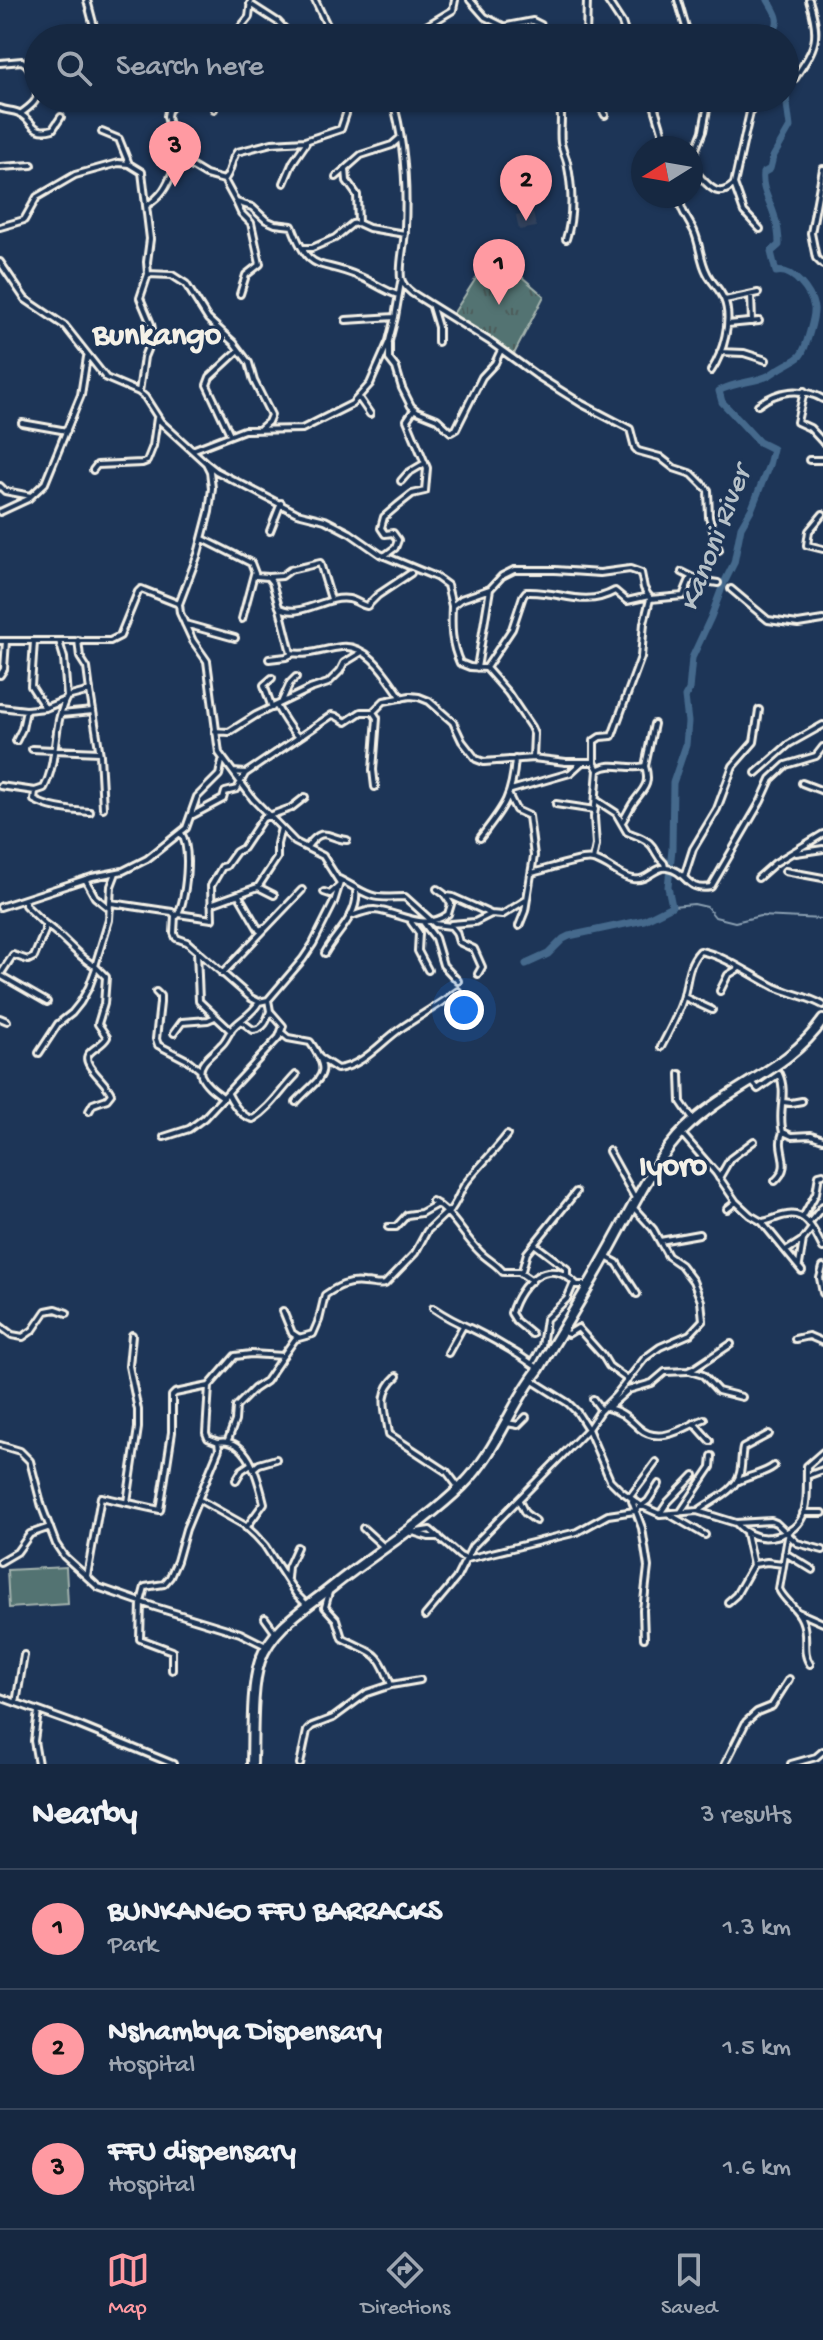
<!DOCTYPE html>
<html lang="en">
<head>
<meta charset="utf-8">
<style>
	:root { --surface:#162841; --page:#1f3048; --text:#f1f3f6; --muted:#9ea6b1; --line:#35445a; --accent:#ff9aa2 }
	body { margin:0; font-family:"Gochi Hand",sans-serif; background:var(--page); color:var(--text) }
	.compass { position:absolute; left:631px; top:136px; width:72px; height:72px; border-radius:50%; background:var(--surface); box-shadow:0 2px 6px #0004; rotate:259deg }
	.you { position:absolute; left:464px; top:1010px; width:28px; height:28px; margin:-20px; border:6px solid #fff; border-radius:50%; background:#1a73e8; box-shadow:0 0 0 12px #1a73e833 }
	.badge { display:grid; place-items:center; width:52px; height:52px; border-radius:50%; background:var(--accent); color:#111; font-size:26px; font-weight:700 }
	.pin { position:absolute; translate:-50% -66px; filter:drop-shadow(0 2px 4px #0008) }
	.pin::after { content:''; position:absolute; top:42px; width:28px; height:24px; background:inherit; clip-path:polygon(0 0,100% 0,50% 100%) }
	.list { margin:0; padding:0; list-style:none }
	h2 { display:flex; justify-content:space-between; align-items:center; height:104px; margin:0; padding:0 32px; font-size:34px }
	h2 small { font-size:26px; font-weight:400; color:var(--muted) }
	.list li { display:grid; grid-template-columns:52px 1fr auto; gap:24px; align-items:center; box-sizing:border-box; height:120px; padding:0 32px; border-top:2px solid var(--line) }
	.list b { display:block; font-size:30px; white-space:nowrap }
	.list p { margin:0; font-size:26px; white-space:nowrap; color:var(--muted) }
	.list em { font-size:26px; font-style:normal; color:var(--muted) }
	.icon { flex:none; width:44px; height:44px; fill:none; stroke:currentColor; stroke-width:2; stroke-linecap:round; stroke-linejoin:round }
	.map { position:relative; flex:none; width:823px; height:1764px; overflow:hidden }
	.search { position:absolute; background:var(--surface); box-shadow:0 2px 6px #0004; left:24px; right:24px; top:24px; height:88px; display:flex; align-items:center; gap:20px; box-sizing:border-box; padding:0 28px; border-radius:44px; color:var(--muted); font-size:30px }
	.sheet { height:464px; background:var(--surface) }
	nav { display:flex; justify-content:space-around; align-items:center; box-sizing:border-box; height:112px; border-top:2px solid var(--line); background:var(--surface); font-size:22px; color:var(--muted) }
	nav a { display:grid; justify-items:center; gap:4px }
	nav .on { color:var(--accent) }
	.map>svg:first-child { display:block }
	.built { fill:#32425d }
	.grass { fill:#527372; stroke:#a3b2ad; stroke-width:2 }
	.park { fill:url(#park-tufts); stroke:#a3b2ad; stroke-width:2 }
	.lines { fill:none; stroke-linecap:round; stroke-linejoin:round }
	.stream { stroke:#8a9fb1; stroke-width:2 }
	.river { stroke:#44698c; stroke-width:7 }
	.minor-casing { stroke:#f4f1e8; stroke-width:10 }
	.highway-casing { stroke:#f4f1e8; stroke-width:14 }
	.minor { stroke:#1d3557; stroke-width:4 }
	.highway { stroke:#1d3557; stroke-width:8 }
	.labels { text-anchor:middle; stroke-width:6; stroke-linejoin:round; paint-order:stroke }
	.water-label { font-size:30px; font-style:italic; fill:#b6c1c8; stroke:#1d3557 }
	.quarter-label { font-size:32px; font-weight:bold; fill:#f4f1e8; stroke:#1d3557 }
</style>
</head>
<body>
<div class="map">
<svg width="823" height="1764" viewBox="0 0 823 1764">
	<defs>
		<pattern id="park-tufts" width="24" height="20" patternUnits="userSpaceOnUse" patternTransform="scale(2)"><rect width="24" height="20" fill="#527372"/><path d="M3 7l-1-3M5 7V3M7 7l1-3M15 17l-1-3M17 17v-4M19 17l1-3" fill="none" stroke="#4d5b5a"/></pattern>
	</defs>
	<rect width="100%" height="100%" fill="#1d3557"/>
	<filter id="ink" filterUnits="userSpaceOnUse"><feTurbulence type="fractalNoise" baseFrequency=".0125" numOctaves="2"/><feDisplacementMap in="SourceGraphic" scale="16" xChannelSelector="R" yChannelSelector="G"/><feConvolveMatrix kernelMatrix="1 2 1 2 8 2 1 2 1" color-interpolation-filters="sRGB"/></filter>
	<g filter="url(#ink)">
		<path class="built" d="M533,212L536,227L519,230L516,215Z"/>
		<path class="grass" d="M66,1567L68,1604L9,1608L7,1570Z"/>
		<path class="park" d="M493,252L544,296L514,354L453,314Z"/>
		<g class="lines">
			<path class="stream" d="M672,906L694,904L707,907L715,917L735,922L760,916L823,919"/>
			<path class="river" d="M768,0C778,17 782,20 770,38
				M526,964L548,954L563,939L569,936L644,920L672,906L668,887L672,849L673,783L686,745L688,722L685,697L689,690L692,658L711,617L723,585L734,563L741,527L752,508L769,465L773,449L759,442L722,402L719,391C734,382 752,383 768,376C773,373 778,369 784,366C789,363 796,360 800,356C806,349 815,316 814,308C811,292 793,268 776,272L771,252L779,245C779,236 778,227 775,218C771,202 761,190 763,173L770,169L773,157L790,127L785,89"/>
			<defs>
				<path id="minor" d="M87,0L97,38
					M315,0L333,38
					M470,0L485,17L511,30L520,38
					M607,0L622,23L627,38
					M678,0L689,38
					M250,4L278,22L293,38
					M507,26L533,21L541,25L549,38
					M423,28L453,10L455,0
					M232,38L249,17L251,0
					M586,38L587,0
					M0,63L22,61C32,67 40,87 36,99C33,106 25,110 20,114
					M795,78C816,46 821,39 809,0
					M151,98L170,109
					M211,98L214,109
					M392,98C404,139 407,185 405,228C405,243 399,264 401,278C402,284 407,289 412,293L489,341L536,375L582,404L630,429L635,448L638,451L660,457L674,468L692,474L708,490L709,517L719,550
					M558,98C564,113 559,127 561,143C562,149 565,155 567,162C572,186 574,215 566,239
					M588,98L600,106L605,115
					M652,98L664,138L670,148
					M264,99L266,98
					M0,108C6,111 13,110 19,113C35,122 32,135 53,129L61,117
					M102,132L119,139L129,164
					M691,161L703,131L709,98
					M0,167L32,165
					M691,168C706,180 715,203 734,184L752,103
					M174,169L170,158L173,143L167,116L168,111L179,98
					M346,169L347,181L357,195L358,223
					M823,169L811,233L816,258L823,265
					M336,177L361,155L392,145L400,138
					M224,180C232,172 230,160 237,152L272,143L305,141L341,129L346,114L348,98
					M284,183L293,162L306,143
					M734,184L744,212L760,229
					M679,196C680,210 688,219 694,231C700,244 700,260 707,273C711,282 720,289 724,299C733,320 723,353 711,371
					M236,202L241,213L251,223L260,264L246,275L240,294
					M146,206C162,196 167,186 174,169L186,163L206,175L224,180L236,202L252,207L266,220L275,224L292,226C310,275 318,259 358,276C372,281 384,291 398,295
					M0,227L24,220L37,197L75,175L118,163L129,164L142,172L150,239L147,262L148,274L140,298L151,324L153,335L144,357L139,392
					M303,248H312L335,238L352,224L358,223L369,228L405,234
					M0,262L25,299L65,326L106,378L139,392L145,397L161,422L206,463L210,471L212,488L209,512L198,554L179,604L180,613L193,641L207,661L219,753L253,799L295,842L323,856L340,883L334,902L313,944L303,959L268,1000L270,1011L283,1026L279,1037L204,1118L189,1129L164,1137
					M148,274L172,275L186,284L208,319L234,343L249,363L254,381L271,415L268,422L261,428
					M751,295L752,322
					M725,300L758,293
					M432,307L438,327V342
					M346,320L395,317
					M728,324L759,321
					M389,343V359L396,368L402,388L411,406L417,411L437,419L451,432L456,429L482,377L495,363L501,350
					M720,352L744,353L766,360
					M804,391L797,422L810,428L823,442
					M359,398L370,414
					M758,405C778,390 801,387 823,399
					M22,423L67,431
					M230,434L207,385L210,377L238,351
					M192,450L244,430L302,429L352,404L370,384L389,341L395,317L401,282
					M809,460H823
					M206,463L216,471L297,513L325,520L350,533L380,554L436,577L447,585L452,606L461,599L490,589L502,576L514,570H555L600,573L630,569L641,573L644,588L650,599L644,623L641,657L612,736L600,737L594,741V762H566L533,758L484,762L476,759L462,741L453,722L429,701L419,697L410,696L384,701L373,712H361L346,722L336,716L332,715L246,773L233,772
					M93,470L97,465L142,463L147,461L153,446L157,418
					M401,481L408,473L425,463
					M0,486L5,491L31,496
					M0,512L28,499L45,483L81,395L87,357
					M823,514L809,531L807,545L823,549
					M270,531L281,503
					M203,539L251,563L256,576L268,577L272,582L279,607C299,620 325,595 349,599C355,600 361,605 367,606L378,595L411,573
					M384,556L395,548L398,540L393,533L385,534L381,528L384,517L398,505L412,494L425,491L427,468L407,420L413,411
					M682,572L698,580L718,583
					M268,577L282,576L290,570L320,563L331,599
					M731,589L768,620L798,624L823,620
					M650,599L683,596L691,577
					M452,606C451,627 451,644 460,663L470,667L486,668L508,693L531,727L534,734L533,758
					M280,609L291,653C309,656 324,649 341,647C370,644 388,679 402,698
					M242,619L254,574
					M185,624L235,638
					M0,641H110L120,636L138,592L141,589L179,604
					M34,641L31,686L45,708
					M59,641L64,658L67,697
					M269,659L286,657L292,654
					M477,668L490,589
					M486,668L512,629L523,596L526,592C560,590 582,609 615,591L627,601L649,596
					M0,675L4,669L6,641
					M272,678L264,685L272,708
					M90,692L100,755L103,808
					M282,701L290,683L296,677
					M0,707L26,710
					M277,707C283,717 290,730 298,737
					M373,712L377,718L373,770L375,787
					M61,714L93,711
					M215,731L229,732L256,715L310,689L328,683L340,671L344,663L362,652
					M16,741L22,729L26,710L45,708L65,700
					M32,749L99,752
					M598,770C612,760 629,771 645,766L654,724
					M756,773L789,744L823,725
					M802,783L823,791
					M0,786L35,791L44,788C59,759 52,725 67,697L90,691L87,668L80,657L78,640
					M511,790L570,773L581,763
					M35,791L34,800C50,809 72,811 90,812
					M509,796L516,810L529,816L534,856L525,911L519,926
					M596,800L616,813L627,832C636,836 646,838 652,846C657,853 657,857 664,863L665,867
					M556,804L595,810
					M193,815L223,799L225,792L237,789L245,774
					M622,822C626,816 629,809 633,803C643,789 651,785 645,766
					M480,838C503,808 512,799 515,759
					M307,847C324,824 328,839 347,840
					M796,853L823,849
					M593,860L596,845L594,817L598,770L594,762
					M785,871L823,878
					M532,873C545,870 582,857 593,860C608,863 619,877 633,879C647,882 655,866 667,868C688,871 685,892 711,887L761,801L771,779L786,765L816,756L823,747
					M684,877L693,849L717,809L733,766L754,742L759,710
					M758,878L775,863L823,834
					M85,879L95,897L110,909
					M339,879C372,896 366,899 405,897L435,924L451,926L456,932L459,942L474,949L482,967L478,974
					M258,887L277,858V844L281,828
					M324,892L330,894L339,886
					M238,894L259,930L266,927
					M446,896L453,897L491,914
					M25,899V905L45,924V931L34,957L28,960L13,955L0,975L47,1002
					M111,903L172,912L175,915L174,933L176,938L187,942L251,998L259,1002L268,1000
					M211,904L258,887L274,895
					M0,907L92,877L123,871L147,859L186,828L197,797L219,775L222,761
					M178,914L212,919L211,886L222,867L226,866L236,852L243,848L263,818L291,808L305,797
					M177,916C186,899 192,849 181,833
					M349,917C357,914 366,910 374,910C400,912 423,932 448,914L451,904L444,894L437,889
					M411,922L419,933L418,951L428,970
					M423,922L435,938L443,965L458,981
					M45,924C62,935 80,959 95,966
					M451,924L475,922L491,914L502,915L526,900
					M197,951L199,1001L231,1031
					M325,953C335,934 359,915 356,892
					M222,974L302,890
					M720,991L728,975L738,969
					M156,992L160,996V1003L156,1039L158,1045L189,1061L200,1070
					M684,997L712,1010
					M0,1018L7,1021
					M241,1021L253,1030C264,1029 267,1021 270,1011
					M174,1033L182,1022L208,1020L215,1017
					M282,1033L288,1038L310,1042C334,1076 320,1076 296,1102
					M661,1047C669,1032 678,1015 683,999C688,983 686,966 700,951C726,956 751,975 775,987C791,994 807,996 823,1005
					M39,1053L58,1024L72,1013L80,1003L89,987L96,968
					M320,1058L337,1069C363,1066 380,1043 400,1029C419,1016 439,1005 458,991
					M680,1074L681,1102L694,1121
					M752,1082L758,1089L779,1074C788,1093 777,1113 783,1132L792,1136L811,1135L823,1139
					M228,1094C233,1104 242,1117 253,1119C271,1108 281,1090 296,1075
					M224,1098C216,1092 205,1085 201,1075C197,1063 214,1053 221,1045C226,1041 228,1034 232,1029C240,1019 252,1015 259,1002
					M783,1102L791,1103L802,1101
					M89,1111L93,1104L107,1099L111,1094C108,1083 82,1065 88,1055C92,1048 103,1045 107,1037L98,1024L104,1004L106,977L95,966L109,920L111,886L116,873
					M683,1135L716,1173L736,1202L750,1215L762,1222L802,1271
					M609,1151L635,1198
					M719,1178L730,1159L754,1141
					M775,1181C794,1164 775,1151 783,1132
					M432,1201C453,1213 462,1234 479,1251C486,1259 496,1263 503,1272H519L532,1281
					M727,1209L736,1202
					M449,1212C457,1203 459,1193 465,1184C478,1167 494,1152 507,1135
					M803,1217L816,1193L819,1175L823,1174
					M762,1222C771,1221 778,1216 787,1215C807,1211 815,1233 823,1248
					M809,1223L823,1206
					M388,1227H396L407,1215L421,1213L437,1204
					M660,1241L699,1234
					M534,1244L567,1269V1276
					M786,1251L803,1240L812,1228
					M606,1257L617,1263L637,1294
					M799,1265L803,1240
					M823,1267L820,1278L823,1293
					M521,1274L527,1253L576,1192
					M433,1308C446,1317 458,1323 472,1329C495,1340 517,1353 538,1368
					M283,1311L292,1333L298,1337
					M0,1326L12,1335L23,1337L33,1330L46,1311L56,1309L67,1313
					M563,1332L568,1334L578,1328L603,1356L609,1366L628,1380
					M532,1334L516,1321L511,1313C520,1283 548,1255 576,1284
					M795,1339L809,1336L823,1342
					M448,1353L463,1326
					M532,1364L542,1346L546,1319L567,1299L573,1285H588
					M690,1371L703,1375L718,1391L742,1397
					M397,1376C377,1394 386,1410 389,1434L447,1472L459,1488
					M533,1381L568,1403L577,1412L588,1429L610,1480L620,1490L642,1506L660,1514L697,1511L736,1523L771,1521L776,1523L797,1543L823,1550
					M593,1399L601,1410
					M609,1407L628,1390L652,1383L665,1372L688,1371L695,1368L731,1344
					M607,1408C622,1411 628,1418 639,1428C659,1446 685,1427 704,1419
					M507,1423L518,1425L526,1417
					M694,1423L710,1441
					M228,1440L235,1421L236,1407L254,1389L266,1381L283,1356
					M218,1442C249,1437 258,1479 264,1503L246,1528
					M0,1445L20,1451L30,1461L42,1507L56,1544L64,1556L98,1587L155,1607L240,1633L266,1646
					M253,1469L259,1464L276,1459
					M807,1476L823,1470
					M236,1480L242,1470L251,1464
					M739,1481C751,1475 764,1474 774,1466
					M630,1497L656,1462
					M198,1499L244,1525L255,1535L265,1546L296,1594L306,1604
					M519,1501L525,1513L536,1521
					M632,1501L642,1528L648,1567L643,1610L644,1638
					M127,1502L138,1428V1410L129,1366L132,1335
					M698,1511C712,1500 736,1492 740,1473C742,1465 741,1456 743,1448L769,1434
					M680,1513L711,1467L712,1456
					M803,1513H823
					M660,1514L668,1502L694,1475
					M669,1514L705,1535
					M736,1523C745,1533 757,1539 771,1537C813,1530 806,1499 807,1466L823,1452
					M363,1528L384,1547
					M411,1533L430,1530L460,1556L467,1559L577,1532L608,1515L635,1511L648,1501L659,1484
					M416,1533L429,1537H439
					M788,1537L779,1589C784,1601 797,1607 802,1620C809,1636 801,1652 810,1664
					M785,1553L813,1570
					M0,1562L17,1552L30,1534L50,1527
					M754,1564L767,1562L783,1564
					M87,1576L101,1497L160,1510L172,1432V1396L175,1393L209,1386L235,1356L251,1354L283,1356L295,1339L313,1334L319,1320L325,1295C338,1286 348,1281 364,1283C373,1283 377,1286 385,1284L415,1253L427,1231L448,1211
					M287,1578L288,1567L297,1547
					M329,1592L325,1607L336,1619L342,1638C374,1655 378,1648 391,1685
					M728,1602L736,1595L753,1565L746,1533
					M798,1612L823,1623
					M425,1616L456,1579L472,1547L588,1429L600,1411L615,1396L645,1358L660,1347L690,1334L703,1320L701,1301L693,1281L681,1265L668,1256L653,1229L633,1207
					M265,1618L275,1632
					M172,1670V1651L140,1639L141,1602L145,1587L164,1584L170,1577L177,1561L186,1529L219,1449L218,1442L208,1438L206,1433L209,1386
					M0,1697L75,1724L173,1764
					M16,1703L24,1655
					M38,1712L34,1741L38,1764
					M300,1764L307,1731L312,1726L333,1718L367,1693L391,1685L420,1680
					M725,1764L746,1722L757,1712L772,1706L789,1679
					M791,1764L816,1757L823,1751"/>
				<path id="highway" d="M252,1764C253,1734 251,1688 260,1661C272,1627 306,1608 332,1587C374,1553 423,1524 462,1486C498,1450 509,1407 539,1369C565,1325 592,1282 616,1237C635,1203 657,1156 685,1129C727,1087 788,1071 823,1020"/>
			</defs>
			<use href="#minor" class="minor-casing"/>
			<use href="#highway" class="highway-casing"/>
			<use href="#minor" class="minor"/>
			<use href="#highway" class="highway"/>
		</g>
	</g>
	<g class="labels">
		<g class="water-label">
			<text transform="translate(713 538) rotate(-69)" y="10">Kanoni River</text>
		</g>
		<g class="quarter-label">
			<text x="157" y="343">Bunkango</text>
			<text x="673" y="1174">Iyoro</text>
		</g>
	</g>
</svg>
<svg class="compass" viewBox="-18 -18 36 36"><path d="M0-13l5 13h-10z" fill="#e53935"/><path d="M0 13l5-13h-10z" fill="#9ea6b1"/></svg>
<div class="you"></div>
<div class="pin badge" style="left:499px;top:305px">1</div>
<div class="pin badge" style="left:526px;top:221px">2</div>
<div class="pin badge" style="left:175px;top:187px">3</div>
<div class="search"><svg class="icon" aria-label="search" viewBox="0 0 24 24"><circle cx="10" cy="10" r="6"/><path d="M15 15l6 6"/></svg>Search here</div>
</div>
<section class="sheet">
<h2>Nearby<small>3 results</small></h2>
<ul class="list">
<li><span class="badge">1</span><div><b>BUNKANGO FFU BARRACKS</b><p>Park</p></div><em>1.3 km</em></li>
<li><span class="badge">2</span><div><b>Nshambya Dispensary</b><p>Hospital</p></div><em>1.5 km</em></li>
<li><span class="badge">3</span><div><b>FFU dispensary</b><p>Hospital</p></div><em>1.6 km</em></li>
</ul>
</section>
<nav>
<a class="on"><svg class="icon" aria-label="map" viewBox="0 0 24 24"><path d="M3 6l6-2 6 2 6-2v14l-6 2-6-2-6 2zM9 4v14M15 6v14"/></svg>Map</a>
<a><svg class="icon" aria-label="directions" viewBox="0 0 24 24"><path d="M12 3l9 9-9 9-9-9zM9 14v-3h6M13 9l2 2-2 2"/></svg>Directions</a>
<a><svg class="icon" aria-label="saved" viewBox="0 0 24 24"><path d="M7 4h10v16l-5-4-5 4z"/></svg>Saved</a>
</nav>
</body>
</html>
